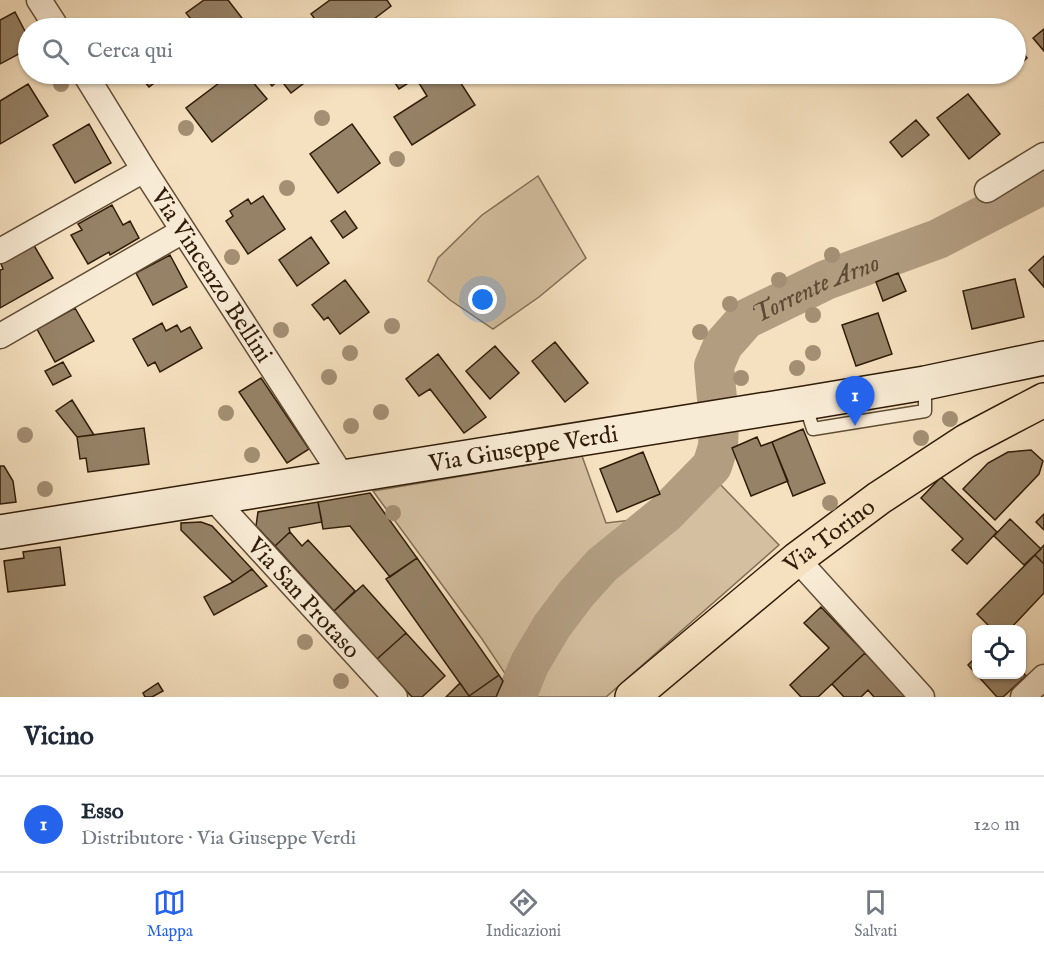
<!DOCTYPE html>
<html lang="it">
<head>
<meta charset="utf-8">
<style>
	:root { --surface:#fff; --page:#f2f2f3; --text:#1f2937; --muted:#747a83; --line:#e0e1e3; --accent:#2563eb }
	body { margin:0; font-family:"IM FELL English",serif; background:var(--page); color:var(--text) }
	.controls { position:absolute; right:18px; bottom:18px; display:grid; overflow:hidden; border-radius:12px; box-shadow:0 2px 4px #0004 }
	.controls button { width:54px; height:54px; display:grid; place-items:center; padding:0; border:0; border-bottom:2px solid var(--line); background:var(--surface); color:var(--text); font:30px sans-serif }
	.you { position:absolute; left:483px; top:300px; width:21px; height:21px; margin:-15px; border:4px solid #fff; border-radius:50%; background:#1a73e8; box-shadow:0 0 0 9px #1a73e833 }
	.badge { display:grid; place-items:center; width:39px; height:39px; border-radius:50%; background:var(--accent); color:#fff; font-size:20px; font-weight:700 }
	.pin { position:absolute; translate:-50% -50px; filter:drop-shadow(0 2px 3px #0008) }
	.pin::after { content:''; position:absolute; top:32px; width:21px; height:18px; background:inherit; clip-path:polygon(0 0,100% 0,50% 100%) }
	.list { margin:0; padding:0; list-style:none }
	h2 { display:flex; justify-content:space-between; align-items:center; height:78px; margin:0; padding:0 24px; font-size:26px }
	h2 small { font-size:20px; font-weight:400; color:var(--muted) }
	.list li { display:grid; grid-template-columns:39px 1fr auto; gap:18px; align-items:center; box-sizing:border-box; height:96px; padding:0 24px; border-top:2px solid var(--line) }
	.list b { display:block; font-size:22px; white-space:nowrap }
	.list p { margin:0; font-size:20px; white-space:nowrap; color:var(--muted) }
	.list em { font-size:20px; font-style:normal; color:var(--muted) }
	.icon { flex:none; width:33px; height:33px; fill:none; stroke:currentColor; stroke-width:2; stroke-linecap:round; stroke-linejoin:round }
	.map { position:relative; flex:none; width:1044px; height:697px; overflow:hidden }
	.search { position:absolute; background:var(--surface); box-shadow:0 2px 4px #0004; left:18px; right:18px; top:18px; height:66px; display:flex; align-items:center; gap:15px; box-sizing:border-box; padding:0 21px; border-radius:33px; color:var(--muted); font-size:22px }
	.sheet { height:174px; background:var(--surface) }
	nav { display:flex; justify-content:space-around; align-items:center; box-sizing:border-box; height:84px; border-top:2px solid var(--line); background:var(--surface); font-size:16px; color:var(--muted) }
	nav a { display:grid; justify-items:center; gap:3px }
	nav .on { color:var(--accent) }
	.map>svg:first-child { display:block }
	.green { fill:#d4bfa0; stroke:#826e54; stroke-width:1.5 }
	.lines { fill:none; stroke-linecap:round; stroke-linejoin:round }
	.river { stroke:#b29d81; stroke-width:40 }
	.building { fill:#968267; stroke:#301c08; stroke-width:1.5 }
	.lane-casing { stroke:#614d36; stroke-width:15 }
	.street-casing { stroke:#614d36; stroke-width:27 }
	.secondary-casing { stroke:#301c08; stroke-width:36 }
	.primary-casing { stroke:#301c08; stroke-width:36 }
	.lane { stroke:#f8ebd5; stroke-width:12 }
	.street { stroke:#f8ebd5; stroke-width:24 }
	.secondary { stroke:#f8ebd5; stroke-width:33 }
	.primary { stroke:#f5e0bf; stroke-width:33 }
	.tree { fill:#a48f74 }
	.labels { text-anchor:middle; stroke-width:6; stroke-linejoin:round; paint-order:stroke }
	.street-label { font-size:24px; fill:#301c08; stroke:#f8ebd5 }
	.water-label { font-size:26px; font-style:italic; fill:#5e4932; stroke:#f8ebd5 }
</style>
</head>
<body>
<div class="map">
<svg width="1044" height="697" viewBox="0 0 1044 697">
	<rect width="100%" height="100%" fill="#f5e0bf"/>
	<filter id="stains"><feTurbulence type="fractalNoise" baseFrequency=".00333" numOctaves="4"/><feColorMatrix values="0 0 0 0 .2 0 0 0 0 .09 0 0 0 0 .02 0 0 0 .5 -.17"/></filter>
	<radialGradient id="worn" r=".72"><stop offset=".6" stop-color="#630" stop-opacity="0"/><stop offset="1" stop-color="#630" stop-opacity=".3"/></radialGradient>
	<path class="green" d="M538,176L586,258L539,297L493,329L450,300L428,281L438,258L482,215Z
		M582,456L606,523L640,519L653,535L715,479L779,545L606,697H507L512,684L482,639L373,491Z"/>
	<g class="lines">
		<path class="river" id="s1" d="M516,697L530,663L552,626L576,594L602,565L665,514L712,466L718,447L719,421L714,366L723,345L746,319L826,280L938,239L1044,184"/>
	</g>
	<path class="building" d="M204,0H228L242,18L228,28H198L186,13Z
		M330,0H387L391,6L362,28H322L311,14Z
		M15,12L28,37V49L0,64V20Z
		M1044,29V51L1033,38Z
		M1016,44L1027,58L1016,68Z
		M138,74H166L149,87Z
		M231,74H246L267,99L212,142L186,108Z
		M262,74H316L291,93L280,79L272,86Z
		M389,74H455L475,105L412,145L394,117L427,96L416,78L399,89Z
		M991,74H1008L997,82Z
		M28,84L48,116L0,144V101Z
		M968,94L1000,134L969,159L937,118Z
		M916,120L929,135L902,157L890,142Z
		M89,124L111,163L75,183L53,145Z
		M352,124L380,163L338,193L310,154Z
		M263,196L285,229L248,254L226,221L233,216L230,211L248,199L251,204Z
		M112,205L123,225L130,221L139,238L110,255L109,252L88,264L71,235L82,230L78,224Z
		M345,211L357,228L343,238L331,221Z
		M311,237L329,263L297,286L279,260Z
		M32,242L53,278L0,308V270L3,269L0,261Z
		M170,255L187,287L153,305L136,273Z
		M1044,256V287L1029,270Z
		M898,273L906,291L883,301L876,282Z
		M1015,279L1024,317L972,329L963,291Z
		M345,280L369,312L340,334L328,317L324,320L312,305Z
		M75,308L94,341L55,362L37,329Z
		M878,313L892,354L856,366L842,325Z
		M162,323L166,331L177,325L181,332L190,327L202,348L160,372L155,362L148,366L133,339Z
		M555,342L588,383L565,402L532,361Z
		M495,346L519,373L490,399L466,371Z
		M438,354L486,417L464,433L430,389L419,396L406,379Z
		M63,362L71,376L53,385L45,371Z
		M261,378L309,449L287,463L239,392Z
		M72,400L94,435L77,437L56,411Z
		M144,428L149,464L88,472L86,458L80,459L77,437Z
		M803,429L825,483L793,496L772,442Z
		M757,437L761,446L772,442L788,481L751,496L732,448Z
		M1031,450L1043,461L1039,474L995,520L963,489L988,463L1008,452Z
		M643,452L660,494L617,512L600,469Z
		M0,466H4L13,481L16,502L0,504Z
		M941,477L997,532L967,564L952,550L963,539L921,498Z
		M370,493L417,558L390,577L350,526L323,529L318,502Z
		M318,502L322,522L289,528L290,532L275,546L256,526L258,512Z
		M1044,514V530L1036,522Z
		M1010,519L1041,549L1024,565L994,536Z
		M201,522L212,526L252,569L233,582L181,530V523Z
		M290,532L302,546L308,540L355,591L334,611L275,546Z
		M1044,545V564L1035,555Z
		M60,547L65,585L8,592L4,561L24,558L23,552Z
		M1035,555L1044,564V593L1009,630H993L977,614Z
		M417,558L499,675L469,696L386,579Z
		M252,569L267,586L214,615L204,597L233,582Z
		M363,585L406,633L377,659L334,611Z
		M821,607L865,653L818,697H801L790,685L829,648L804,623Z
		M406,633L445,676L422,697H412L377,659Z
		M865,653L906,697H874L868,690L861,697H844L832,684Z
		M976,657V674H1022V671L1026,676L1003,697H997L968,665Z
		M499,675L503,681L496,697H446L460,683L469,696Z
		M158,683L163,691L152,697H145L143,693Z"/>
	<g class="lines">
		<defs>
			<path id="lane" d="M805,404L813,429L925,411V385"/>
			<g id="street">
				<path d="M39,0L57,28"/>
				<path id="s2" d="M85,74L144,170L342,476"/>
				<path d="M987,190L1044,155"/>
				<path d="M0,251L144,170"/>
				<path d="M0,336L183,231"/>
				<path id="s3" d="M213,498L395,697"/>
				<path d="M797,559L922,697"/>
				<path d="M1023,697L1044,677"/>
			</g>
			<g id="secondary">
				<path id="s4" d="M0,532L805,403L925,383L1044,358"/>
			</g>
			<g id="primary">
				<path id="s5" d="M632,697L797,559L879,498L966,441L1044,400"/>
			</g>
		</defs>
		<use href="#lane" class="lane-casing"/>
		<use href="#street" class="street-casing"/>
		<use href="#secondary" class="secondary-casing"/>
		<use href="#primary" class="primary-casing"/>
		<use href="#lane" class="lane"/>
		<use href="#street" class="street"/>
		<use href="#secondary" class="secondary"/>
		<use href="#primary" class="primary"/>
	</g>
	<g class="tree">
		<circle cx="61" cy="84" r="8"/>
		<circle cx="322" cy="118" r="8"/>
		<circle cx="186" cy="128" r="8"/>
		<circle cx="397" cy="159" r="8"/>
		<circle cx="287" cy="188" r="8"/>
		<circle cx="832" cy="255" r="8"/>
		<circle cx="232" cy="257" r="8"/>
		<circle cx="779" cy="280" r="8"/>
		<circle cx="730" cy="304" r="8"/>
		<circle cx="813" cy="315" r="8"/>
		<circle cx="392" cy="326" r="8"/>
		<circle cx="281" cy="330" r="8"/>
		<circle cx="700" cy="332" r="8"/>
		<circle cx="350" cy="353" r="8"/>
		<circle cx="813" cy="353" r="8"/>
		<circle cx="797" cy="368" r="8"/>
		<circle cx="329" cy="377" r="8"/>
		<circle cx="741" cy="378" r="8"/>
		<circle cx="381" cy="412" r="8"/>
		<circle cx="226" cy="413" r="8"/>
		<circle cx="950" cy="419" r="8"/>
		<circle cx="351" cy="426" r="8"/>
		<circle cx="25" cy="435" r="8"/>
		<circle cx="921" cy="438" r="8"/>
		<circle cx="252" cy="455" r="8"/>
		<circle cx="45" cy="489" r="8"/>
		<circle cx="830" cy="503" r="8"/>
		<circle cx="393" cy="513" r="8"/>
		<circle cx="305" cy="642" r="8"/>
		<circle cx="341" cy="681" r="8"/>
	</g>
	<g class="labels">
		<g class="street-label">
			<text dy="8" stroke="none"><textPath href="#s2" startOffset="238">Via Vincenzo Bellini</textPath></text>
			<text dy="8" stroke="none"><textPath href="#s4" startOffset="530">Via Giuseppe Verdi</textPath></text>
			<text dy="8" stroke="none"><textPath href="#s5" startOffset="255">Via Torino</textPath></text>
			<text dy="8" stroke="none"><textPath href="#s3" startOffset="135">Via San Protaso</textPath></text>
		</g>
		<g class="water-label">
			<text dy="9" stroke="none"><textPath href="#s1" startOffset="542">Torrente Arno</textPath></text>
		</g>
	</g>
	<rect width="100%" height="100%" filter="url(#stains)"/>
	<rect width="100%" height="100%" fill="url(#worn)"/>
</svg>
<div class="controls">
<button><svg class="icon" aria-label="locate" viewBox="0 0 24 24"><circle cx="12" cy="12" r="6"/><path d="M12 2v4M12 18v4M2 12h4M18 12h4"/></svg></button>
</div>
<div class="you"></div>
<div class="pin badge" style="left:855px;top:426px">1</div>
<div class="search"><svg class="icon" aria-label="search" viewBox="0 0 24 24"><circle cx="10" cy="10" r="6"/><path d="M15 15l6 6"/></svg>Cerca qui</div>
</div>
<section class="sheet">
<h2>Vicino<small></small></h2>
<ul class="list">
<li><span class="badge">1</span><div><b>Esso</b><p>Distributore · Via Giuseppe Verdi</p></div><em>120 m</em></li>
</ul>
</section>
<nav>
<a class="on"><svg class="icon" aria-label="map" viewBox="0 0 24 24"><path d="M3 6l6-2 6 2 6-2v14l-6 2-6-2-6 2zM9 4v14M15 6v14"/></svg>Mappa</a>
<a><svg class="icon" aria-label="directions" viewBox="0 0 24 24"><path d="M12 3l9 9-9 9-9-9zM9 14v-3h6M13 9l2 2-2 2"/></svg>Indicazioni</a>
<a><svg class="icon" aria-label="saved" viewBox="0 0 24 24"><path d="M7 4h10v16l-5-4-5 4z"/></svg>Salvati</a>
</nav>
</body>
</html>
